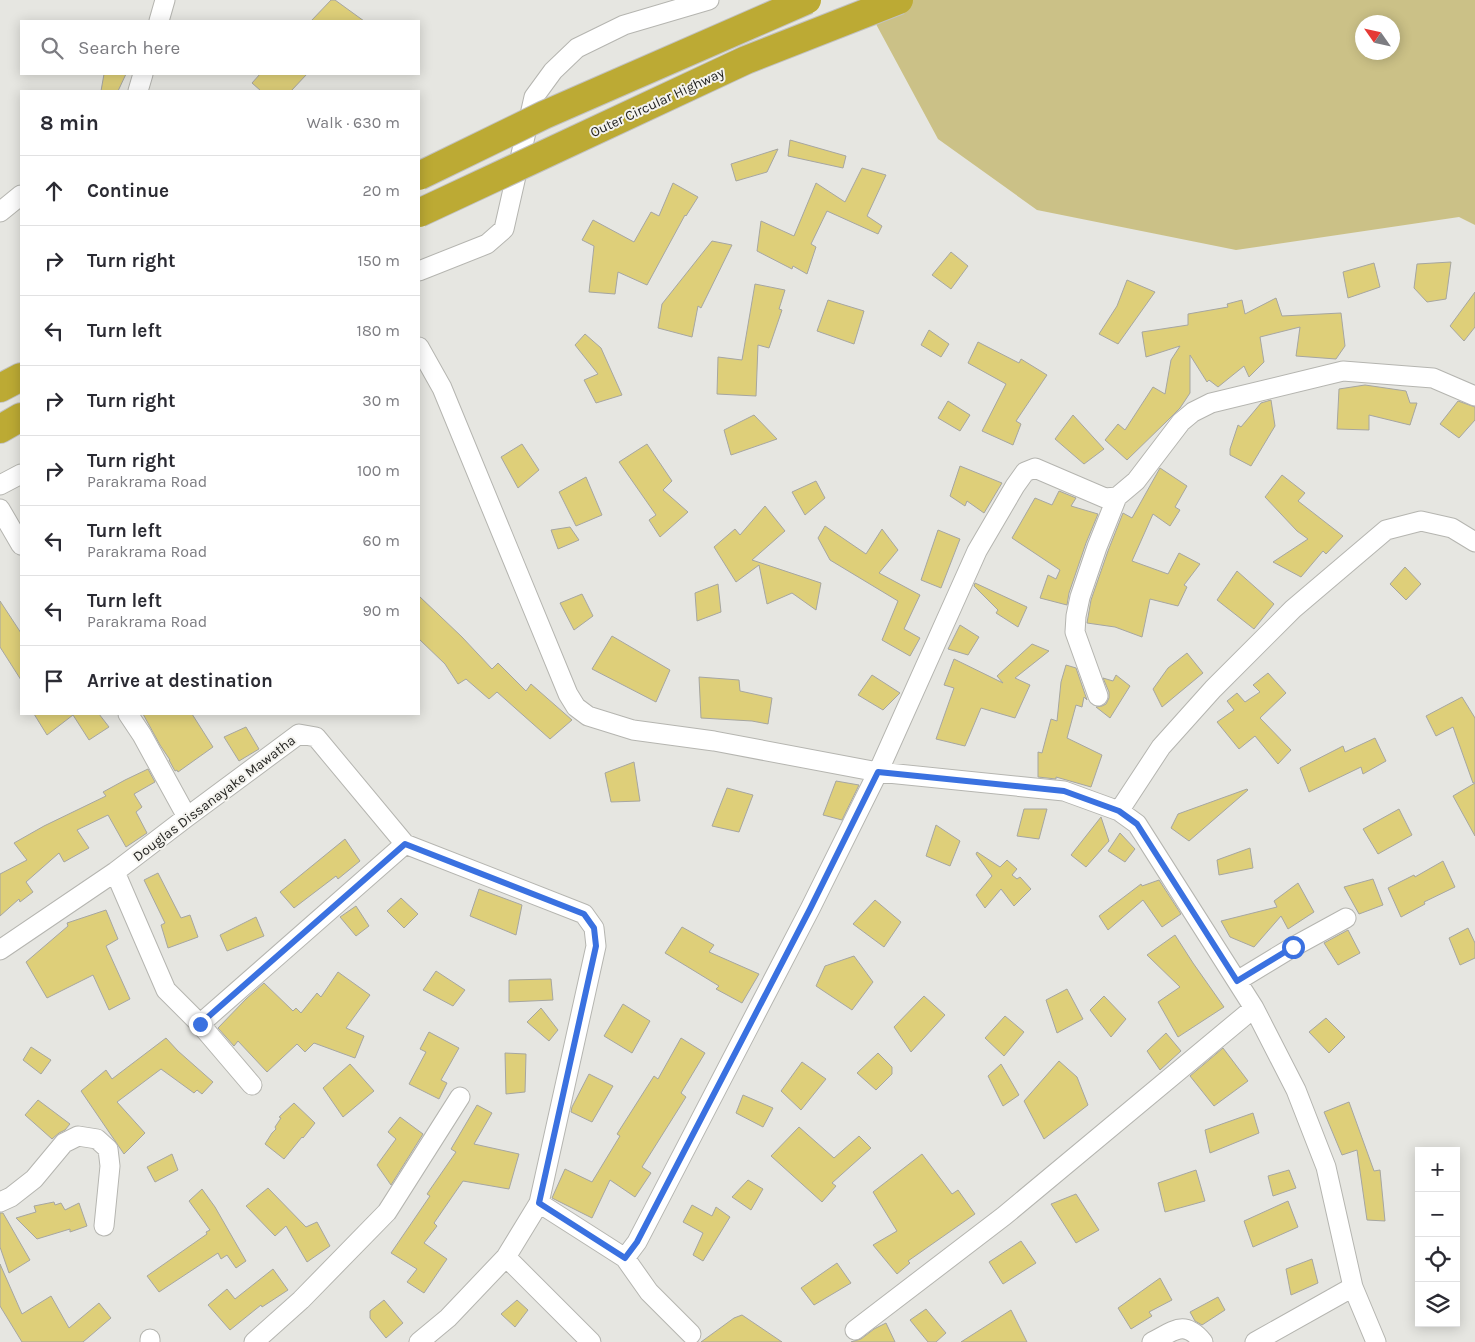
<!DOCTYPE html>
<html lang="en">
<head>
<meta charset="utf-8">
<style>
	:root { --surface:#fff; --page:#f7f7f7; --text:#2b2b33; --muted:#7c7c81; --line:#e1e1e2 }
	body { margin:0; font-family:Karla,sans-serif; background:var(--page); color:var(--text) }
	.controls { position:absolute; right:15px; bottom:15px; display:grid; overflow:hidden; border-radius:0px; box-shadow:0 2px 12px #0003 }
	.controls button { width:45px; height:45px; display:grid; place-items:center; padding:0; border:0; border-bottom:1px solid var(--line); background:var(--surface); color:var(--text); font:25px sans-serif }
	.compass { position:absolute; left:1355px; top:15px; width:45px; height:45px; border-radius:50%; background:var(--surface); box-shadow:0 2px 12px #0003; rotate:304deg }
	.stop { position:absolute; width:15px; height:15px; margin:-11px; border:4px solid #3a71e0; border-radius:50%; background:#fff }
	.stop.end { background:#3a71e0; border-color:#fff; box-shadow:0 1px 5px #0008 }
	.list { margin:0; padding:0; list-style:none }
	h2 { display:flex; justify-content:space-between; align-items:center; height:65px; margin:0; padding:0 20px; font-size:21px }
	h2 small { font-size:16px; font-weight:400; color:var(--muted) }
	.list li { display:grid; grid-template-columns:32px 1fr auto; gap:15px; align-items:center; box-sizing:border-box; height:70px; padding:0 20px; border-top:1px solid var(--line) }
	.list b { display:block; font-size:19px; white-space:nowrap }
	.list p { margin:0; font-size:16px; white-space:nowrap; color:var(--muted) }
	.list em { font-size:16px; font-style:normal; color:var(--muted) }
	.icon { flex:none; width:28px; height:28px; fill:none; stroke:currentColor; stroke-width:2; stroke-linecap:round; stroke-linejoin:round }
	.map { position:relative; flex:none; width:1475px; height:1342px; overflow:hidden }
	.search { position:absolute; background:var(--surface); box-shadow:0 2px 12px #0003; left:20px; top:20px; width:400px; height:55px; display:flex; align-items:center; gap:12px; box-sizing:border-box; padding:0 18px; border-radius:0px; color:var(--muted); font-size:19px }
	.panel { position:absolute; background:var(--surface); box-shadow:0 2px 12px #0003; left:20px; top:90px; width:400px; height:625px; border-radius:0px }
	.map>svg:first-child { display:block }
	.green { fill:#cbc187; fill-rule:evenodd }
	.building { fill:#decf79; stroke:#a6a6a1 }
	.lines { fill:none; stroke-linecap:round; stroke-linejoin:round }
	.minor-casing { stroke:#b5b5b0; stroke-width:21 }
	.motorway-casing { stroke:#c2c2c1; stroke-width:30 }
	.minor { stroke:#fff; stroke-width:19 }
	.motorway { stroke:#bcaa34; stroke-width:28 }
	.motorway-bridge-casing { stroke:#c2c2c1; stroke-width:30; stroke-linecap:butt }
	.motorway-bridge { stroke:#bcaa34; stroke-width:28 }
	.route { stroke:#3a71e0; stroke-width:6 }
	.labels { text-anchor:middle; stroke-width:4; stroke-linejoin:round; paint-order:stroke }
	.street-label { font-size:14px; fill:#242422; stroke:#f4f3ee }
</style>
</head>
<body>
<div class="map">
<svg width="1475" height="1342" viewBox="0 0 1475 1342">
	<rect width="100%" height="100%" fill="#e6e6e1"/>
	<path class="green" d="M863,0H1475V225L1459,217L1236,250L1037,210L938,139ZM1362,22H1392V52H1362Z"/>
	<path class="building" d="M331,0H335L364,21H311Z
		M104,74H126L118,91H101Z
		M260,74H307L291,91H261L252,83Z
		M790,140L846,156L843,168L788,156Z
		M778,149L767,172L736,181L731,164Z
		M862,168L886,175L867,216L882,226L878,234L827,211L811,244L816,247L807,274L793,266L792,269L757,251L761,221L794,236L816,183L845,202Z
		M673,183L698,197L686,216L685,215L647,285L618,272L615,294L589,292L594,246L582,240L593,220L634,242L651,212L659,216Z
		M712,241L732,245L701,308L698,306L692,337L658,328L662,304Z
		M951,252L968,266L951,289L932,275Z
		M1451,262L1446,299L1427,302L1414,288L1417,264Z
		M1374,263L1380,287L1348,298L1343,272Z
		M1127,280L1155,292L1118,344L1099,334L1117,306Z
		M755,284L785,290L779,309L782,310L769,348L758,345L756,396L717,394L718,357L742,360Z
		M1475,292V327L1464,341L1450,326Z
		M1276,298L1282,316L1341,313L1345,346L1336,359L1296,356L1300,327L1260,337L1264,362L1249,377L1244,366L1218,387L1209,380L1207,382L1190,355V393L1180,408L1168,420L1127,460L1105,440L1118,424L1125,430L1153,387L1165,394L1171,360L1180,346L1146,357L1142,332L1188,325V314L1228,307L1227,304L1242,300L1245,314Z
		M828,300L864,311L854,344L817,331Z
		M929,330L949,344L941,357L921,345Z
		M585,334L601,348L622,395L596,403L584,380L598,374L575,345Z
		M978,342L1019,363L1021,359L1047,375L1016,421L1021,424L1013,445L982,431L1006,384L968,363Z
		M1365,385L1406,391L1410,403H1417L1410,425L1369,415V430L1337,429L1339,389Z
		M1271,400L1275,426L1251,466L1230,455V449L1238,425L1241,427L1261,403Z
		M948,401L970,415L960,431L938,418Z
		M1458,401L1475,407V420L1459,438L1440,424Z
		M754,415L777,439L731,455L724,430Z
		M1073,415L1104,449L1084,464L1055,439Z
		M522,444L539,470L518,488L501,457Z
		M647,444L672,481L663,490L688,512L660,537L649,520L656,515L619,462Z
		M960,466L1002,483L984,513L967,501L965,506L950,496Z
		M1160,468L1187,486L1175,507L1180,510L1170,526L1153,514L1132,561L1168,574L1179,553L1200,564L1184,585L1187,587L1178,606L1150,599L1142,637L1115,627L1087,623L1091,600L1108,551L1123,513L1132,518Z
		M1282,475L1305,493L1298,501L1343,536L1326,554L1323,551L1301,577L1273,562L1308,539L1297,531L1265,497Z
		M586,477L602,515L576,526L559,492Z
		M816,481L825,498L805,515L792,492Z
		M1059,491L1076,498L1071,506L1098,514L1086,543L1069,593L1067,605L1040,598L1048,575L1056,579L1060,570L1012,538L1035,498L1052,505Z
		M765,506L785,531L752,560L821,583L816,610L792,593L767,604L759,565L736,582L714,547L735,529L740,535Z
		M825,526L866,554L882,529L898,550L879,573L920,595L904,629L920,638L910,656L882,640L898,601L830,560L818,538Z
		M570,527L579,540L558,549L551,530Z
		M938,530L960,539L941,588L921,580Z
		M1405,567L1421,584L1406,600L1390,584Z
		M1237,571L1274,604L1254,629L1217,600Z
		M975,583L1027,607L1018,627L996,613L998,610L974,586Z
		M718,584L721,612L697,621L695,593Z
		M582,594L593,616L574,630L560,603Z
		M419,596L462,637L492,669L498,663L526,691L531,684L572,720L550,739L497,692L489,699L466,679L458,684L445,664L419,639Z
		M0,601L21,633V680L0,647Z
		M960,625L979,637L968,655L948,649Z
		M612,636L670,670L656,702L592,669Z
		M1032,644L1049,651L1015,678L1030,685L1015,718L981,708L965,746L936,739L954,688L944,685L954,659L1003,683L997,676Z
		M1187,653L1203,673L1162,707L1153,689L1168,668Z
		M1066,665L1076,668L1087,700L1084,697L1082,707L1076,705L1067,738L1102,755L1091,787L1056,777V779L1038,777V752L1042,753L1051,719L1057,721L1061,682Z
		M1268,673L1286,693L1260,718L1291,750L1278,764L1255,736L1239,749L1217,722L1234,710L1227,701L1237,693L1245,702L1260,692L1253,685Z
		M872,675L900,693L883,710L858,695Z
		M1116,675L1130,686L1110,718L1096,707L1102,706L1106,704L1109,698V692L1103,678L1113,681Z
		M699,677L739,680L740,691L772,698L768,724L752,721L701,718Z
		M1462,697L1475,718V782L1473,783L1453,727L1436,736L1426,716Z
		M34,714H99L109,727L89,740L73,715L47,735Z
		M143,714H192L213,747L178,772L177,770L175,771L169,760H170L160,745Z
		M246,727L259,749L239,761L224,737Z
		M1375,738L1386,761L1363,774L1361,767L1309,792L1300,768L1343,746L1345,752Z
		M634,762L640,801L611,802L605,773Z
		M148,769L155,782L134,794L142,807L136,812L147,833L126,847L108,815L77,830L89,848L64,862L59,853L26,882L33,892L20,902L19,899L0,916V874L27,860L14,843L44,826L106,796L103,792L125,780Z
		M836,781L859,785L842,820L823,815Z
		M1475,783V836L1453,796Z
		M727,788L753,795L739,832L712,826Z
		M1247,789L1248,790L1189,841L1171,828L1178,814Z
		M1024,809H1047L1039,839L1017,836Z
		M1399,809L1412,835L1378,854L1363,829Z
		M1101,817L1109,841L1086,867L1071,855Z
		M936,825L960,841L950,866L926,856Z
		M1120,833L1135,849L1125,862L1108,851Z
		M345,839L360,861L338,879L336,876L294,908L280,892Z
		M1250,848L1253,868L1219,875L1217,860Z
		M977,852L1000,867L1007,860L1017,869L1012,875L1017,879L1020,877L1031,889L1014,906L1001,889L985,908L976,895L992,876L976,854Z
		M1443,861L1455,887L1424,902L1425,904L1401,917L1388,888L1414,875L1415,877Z
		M158,873L181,918L190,915L198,937L168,948L161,925L165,923L144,880Z
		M1373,879L1383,905L1359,914L1344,887Z
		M1159,880L1181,914L1162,927L1143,900L1108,930L1099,916L1141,884L1142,886Z
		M1298,883L1314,912L1288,929L1281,916L1254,947L1230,937L1221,921L1277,907L1274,901Z
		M479,889L522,905L516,935L470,916Z
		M401,898L418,914L404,928L387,911Z
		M875,900L901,922L884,947L853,924Z
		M356,906L369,926L356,936L340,917Z
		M106,910L118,939L106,946L130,999L109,1010L93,975L47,998L26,962L68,926L67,923Z
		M256,917L264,936L227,951L220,935Z
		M682,927L714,945L709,952L759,974L742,1003L716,989L719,986L665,953Z
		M1468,928L1475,943V958L1460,965L1449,938Z
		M1348,930L1360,953L1338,965L1324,943Z
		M1175,935L1193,963L1224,1007L1178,1037L1158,1002L1180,987L1147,955Z
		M854,956L873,982L852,1010L816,986L825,966Z
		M436,971L465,990L453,1006L423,990Z
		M338,972L370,995L346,1028L364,1036L355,1058L314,1043L305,1052L297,1044L267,1072L238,1041L234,1046L218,1028L246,999L264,983L293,1011L296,1008L301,1013L317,993L321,997Z
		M551,979L553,1000L509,1002V980Z
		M1067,989L1083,1019L1057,1033L1046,1000Z
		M924,996L945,1015L911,1052L894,1027Z
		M1104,996L1126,1019L1111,1037L1090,1010Z
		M623,1004L650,1021L632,1053L604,1036Z
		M541,1008L558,1030L549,1041L527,1022Z
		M1005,1016L1024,1032L1004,1056L985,1038Z
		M1326,1018L1345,1037L1329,1053L1309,1032Z
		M429,1032L459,1048L441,1080L447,1083L439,1099L409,1084L426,1052L420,1049Z
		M1166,1033L1181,1051L1160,1070L1147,1051Z
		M166,1038L178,1051L213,1082L202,1094L197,1090L194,1093L161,1069L117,1102L145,1133L124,1154L81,1091L106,1070L112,1079Z
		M681,1038L705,1053L681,1093L686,1097L642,1167L651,1173L635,1197L610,1180L592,1218L552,1198L565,1169L592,1182L620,1136L617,1134L654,1076L658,1079Z
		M31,1047L51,1060L41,1074L23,1060Z
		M1223,1048L1248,1081L1214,1106L1190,1076Z
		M505,1053L526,1054L525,1092L506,1094Z
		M878,1053L892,1067V1074L876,1090L857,1073Z
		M1059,1061L1077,1077L1088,1105L1044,1139L1024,1101Z
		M802,1062L826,1079L801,1110L781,1091Z
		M350,1064L374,1091L343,1117L323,1088Z
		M1001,1064L1019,1095L1003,1106L988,1076Z
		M589,1074L613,1086L592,1122L571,1112L572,1107Z
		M743,1095L773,1108L763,1127L736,1113Z
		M38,1100L70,1124L65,1130L59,1133L52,1139L25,1115Z
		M1349,1102L1374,1171L1380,1170L1385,1221L1367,1220L1357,1150L1342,1155L1324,1112Z
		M294,1103L315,1123L303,1138L302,1137L284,1159L265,1144L272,1133L276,1129L275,1127L281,1118L279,1117Z
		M477,1105L492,1113L474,1144L519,1154L509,1189L463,1181L434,1223L437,1226L424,1243L447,1259L424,1293L407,1282L417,1269L391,1253L430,1196L427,1194L456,1152L451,1149Z
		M1253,1113L1259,1133L1210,1153L1205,1130Z
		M400,1117L423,1134L391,1185L377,1165L396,1139L388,1132Z
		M799,1127L834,1158L859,1136L871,1148L832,1183L836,1186L822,1202L771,1156Z
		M172,1154L178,1170L155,1182L147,1167Z
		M922,1154L952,1194L958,1190L975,1214L908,1261L910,1263L897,1274L873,1245L897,1231L873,1192Z
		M1196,1170L1205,1201L1165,1212L1158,1183Z
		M1289,1170L1296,1188L1273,1196L1268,1176Z
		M748,1180L763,1189L751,1210L732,1197Z
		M268,1188L306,1227L317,1222L330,1246L307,1262L286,1226L275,1236L246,1206Z
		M202,1189L215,1207L246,1261L236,1268L227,1255L221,1259L218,1253L159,1292L147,1276L207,1234L206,1232L210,1230L189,1201Z
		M1076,1194L1099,1230L1076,1243L1051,1204Z
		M1288,1201L1298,1227L1253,1247L1244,1221Z
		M54,1202L55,1205L61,1203L65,1210L79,1203L87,1226L70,1232V1229L37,1239L16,1218L36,1212L34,1206Z
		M692,1205L712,1216L716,1207L730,1217L703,1261L693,1255L703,1233L683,1222Z
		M0,1213H3L30,1260L9,1273L0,1247Z
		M1021,1241L1036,1263L1003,1284L989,1262Z
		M1312,1259L1318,1283L1291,1295L1286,1269Z
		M837,1263L851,1283L814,1305L801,1288Z
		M0,1264L22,1314L51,1296L69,1328L99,1303L111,1318L83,1342H22L0,1306Z
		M273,1269L288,1290L262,1307L261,1305L230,1330L208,1305L227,1289L235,1299Z
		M1160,1278L1172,1300L1149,1312L1152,1316L1131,1329L1118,1308Z
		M1218,1297L1225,1310L1202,1325L1195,1321L1190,1312Z
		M384,1300L403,1323L386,1338L370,1318V1311Z
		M517,1300L528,1310L515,1327L501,1314Z
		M926,1309L946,1333L936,1342H928L910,1320Z
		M1011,1310L1027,1342H961Z
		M742,1315L782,1342H701L734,1318Z
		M886,1323L895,1342H851L861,1339L874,1329Z"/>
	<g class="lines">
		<defs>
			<path id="minor" d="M159,21L165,0
				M138,91L143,74
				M0,212L21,195
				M419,271L487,244L504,229L534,97L553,71L577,48L624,25L709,0
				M419,347L442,388L568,694L576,707L588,716L633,730L714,741L878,772L1064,791L1119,811L1137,824L1254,1008L1296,1090L1326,1167L1353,1287L1376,1342
				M0,485L21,474
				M0,509L21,545
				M1098,696L1075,632L1076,616L1080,597L1097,547L1117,497
				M128,714L142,735L187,817
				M1119,811L1161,747L1213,689L1293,609L1386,530L1421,521L1452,528L1475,542
				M115,872L166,990L200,1024L252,1085
				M0,950L115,872L187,817L299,734L316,737L405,844
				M1237,981L1293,947L1346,918
				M200,1024L405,844L584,914L594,928L596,946L539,1203L506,1257L448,1318L419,1342
				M0,1202L11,1197L34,1179L64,1143L78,1136L97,1139L108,1149L110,1166L104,1226
				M539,1203L625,1258L637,1242L810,909L878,772L977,551L1015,486L1025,472L1035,468L1105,498L1117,497L1136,481L1181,422L1193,412L1211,403L1343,371L1433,378L1475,396
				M506,1257L591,1342
				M625,1258L649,1292L691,1334
				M855,1330L1004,1216L1254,1008
				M150,1339V1342
				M254,1342L301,1300L387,1212L460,1097
				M1152,1342C1174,1331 1184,1319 1203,1342
				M1255,1342L1353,1287"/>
			<path id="motorway" d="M0,388L21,377
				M0,429L21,417"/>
		</defs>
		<use href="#minor" class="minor-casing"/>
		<use href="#motorway" class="motorway-casing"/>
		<use href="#minor" class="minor"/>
		<use href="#motorway" class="motorway"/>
		<defs>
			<path id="motorway-bridge" d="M419,176L544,115L807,0
				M419,213L746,60L899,0"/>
		</defs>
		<use href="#motorway-bridge" class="motorway-bridge-casing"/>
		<use href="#motorway-bridge" class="motorway-bridge"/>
	</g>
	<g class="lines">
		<path class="route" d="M200,1024L405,844L584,914L594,928L596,946L539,1203L625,1258L637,1242L810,909L878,772L1064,791L1119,811L1137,824L1237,981L1293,947"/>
	</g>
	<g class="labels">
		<g class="street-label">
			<text transform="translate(657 102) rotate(-25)" y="5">Outer Circular Highway</text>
			<text transform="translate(214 798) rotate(-37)" y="5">Douglas Dissanayake Mawatha</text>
		</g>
	</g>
</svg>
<div class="controls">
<button>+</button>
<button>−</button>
<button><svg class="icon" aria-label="locate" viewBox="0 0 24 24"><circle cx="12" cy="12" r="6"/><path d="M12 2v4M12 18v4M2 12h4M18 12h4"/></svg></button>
<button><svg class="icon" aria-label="layers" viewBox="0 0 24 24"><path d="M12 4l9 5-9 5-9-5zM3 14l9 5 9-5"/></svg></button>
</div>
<svg class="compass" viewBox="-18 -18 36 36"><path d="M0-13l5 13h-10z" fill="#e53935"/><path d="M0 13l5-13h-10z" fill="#7c7c81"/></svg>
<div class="stop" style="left:1293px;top:947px"></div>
<div class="stop end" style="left:200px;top:1024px"></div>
<div class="search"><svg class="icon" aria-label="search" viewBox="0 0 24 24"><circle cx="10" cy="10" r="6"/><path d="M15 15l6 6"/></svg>Search here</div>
<section class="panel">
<h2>8 min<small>Walk · 630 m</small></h2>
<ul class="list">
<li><svg class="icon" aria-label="ahead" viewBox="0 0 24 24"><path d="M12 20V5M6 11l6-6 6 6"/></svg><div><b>Continue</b></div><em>20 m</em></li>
<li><svg class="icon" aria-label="right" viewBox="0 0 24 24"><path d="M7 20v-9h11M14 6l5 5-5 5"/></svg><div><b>Turn right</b></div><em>150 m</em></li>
<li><svg class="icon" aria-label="left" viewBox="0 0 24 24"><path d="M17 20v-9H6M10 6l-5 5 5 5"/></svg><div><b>Turn left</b></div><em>180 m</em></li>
<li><svg class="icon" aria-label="right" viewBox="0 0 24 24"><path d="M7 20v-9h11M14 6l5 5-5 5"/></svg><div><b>Turn right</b></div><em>30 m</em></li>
<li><svg class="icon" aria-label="right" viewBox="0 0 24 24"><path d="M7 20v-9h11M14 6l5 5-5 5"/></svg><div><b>Turn right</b><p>Parakrama Road</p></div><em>100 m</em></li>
<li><svg class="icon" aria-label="left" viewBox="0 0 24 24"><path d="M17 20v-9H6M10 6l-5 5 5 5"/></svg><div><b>Turn left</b><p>Parakrama Road</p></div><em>60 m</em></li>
<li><svg class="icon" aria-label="left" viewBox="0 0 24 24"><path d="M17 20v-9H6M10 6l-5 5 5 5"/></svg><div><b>Turn left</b><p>Parakrama Road</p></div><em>90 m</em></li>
<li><svg class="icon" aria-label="arrive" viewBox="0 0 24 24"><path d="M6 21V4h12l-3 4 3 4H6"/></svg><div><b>Arrive at destination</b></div></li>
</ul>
</section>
</div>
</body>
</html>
